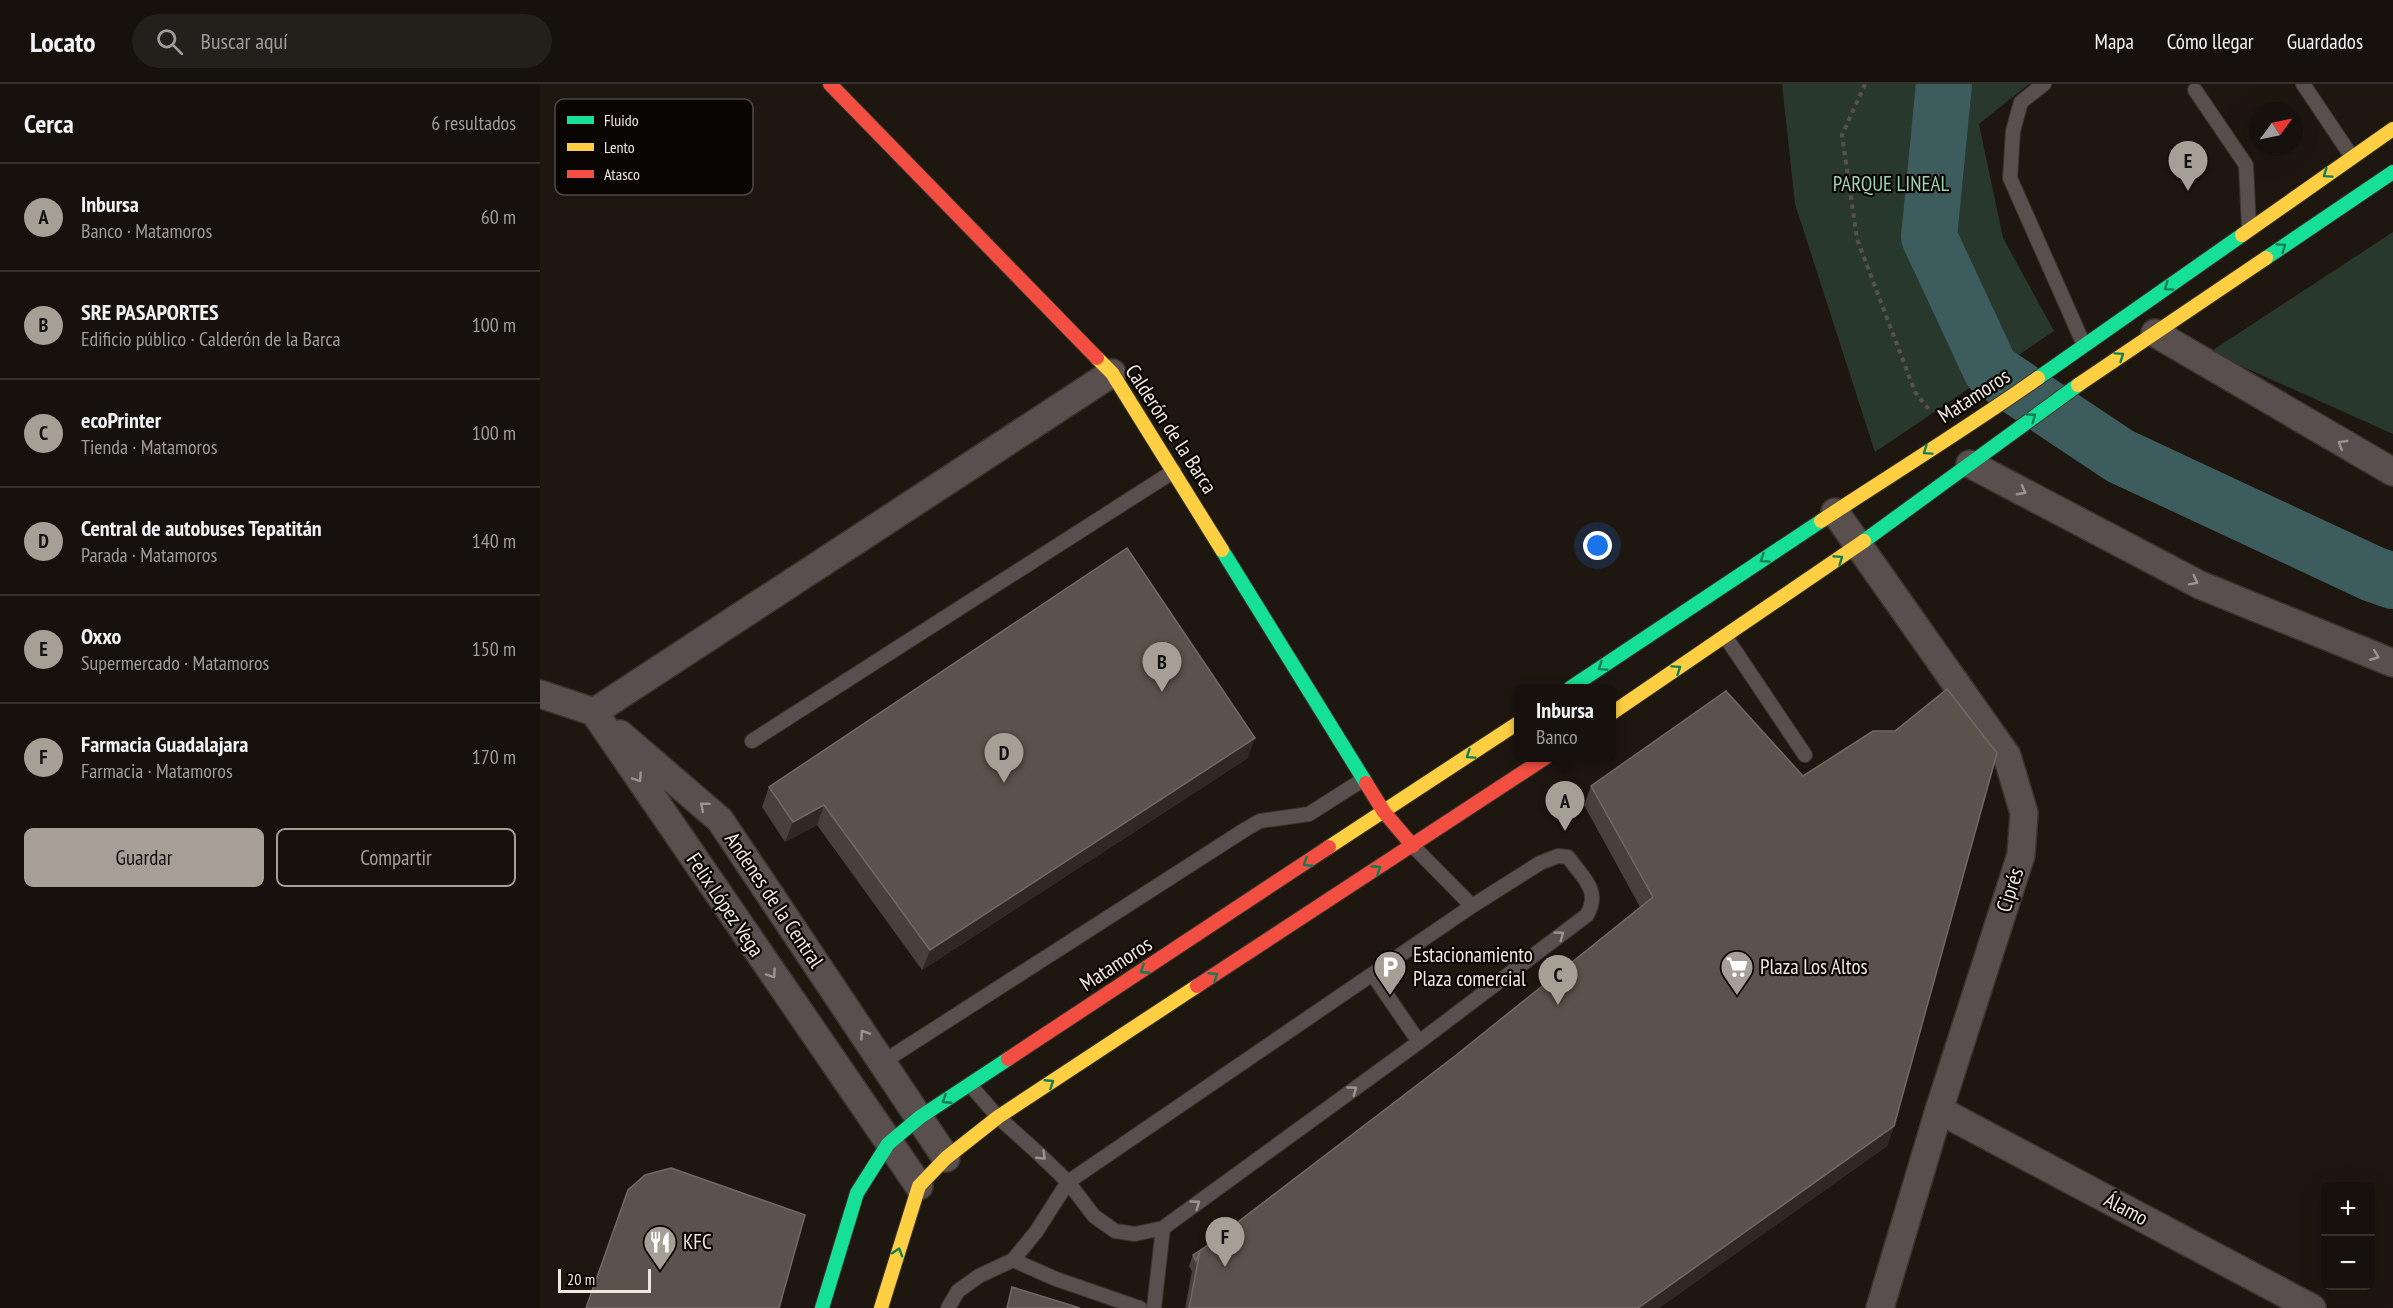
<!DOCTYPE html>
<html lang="es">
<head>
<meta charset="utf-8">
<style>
	:root { --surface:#16110c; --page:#231f1a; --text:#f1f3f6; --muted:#9e9d9d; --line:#35312d; --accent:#a69f96 }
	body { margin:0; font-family:"PT Sans Narrow",sans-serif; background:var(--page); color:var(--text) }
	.controls { position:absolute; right:18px; bottom:18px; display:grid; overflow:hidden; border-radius:9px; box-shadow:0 6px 24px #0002 }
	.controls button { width:54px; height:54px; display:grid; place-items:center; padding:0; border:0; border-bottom:2px solid var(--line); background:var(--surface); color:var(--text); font:30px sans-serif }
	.compass { position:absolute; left:1709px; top:18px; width:54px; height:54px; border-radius:50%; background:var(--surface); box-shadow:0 6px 24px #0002; rotate:57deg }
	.scale { position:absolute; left:18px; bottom:15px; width:93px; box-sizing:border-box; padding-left:6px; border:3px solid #f0e8de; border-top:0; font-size:16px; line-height:21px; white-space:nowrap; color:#f0e8de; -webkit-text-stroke:4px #090502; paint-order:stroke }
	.you { position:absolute; left:1058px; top:462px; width:21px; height:21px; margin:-15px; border:4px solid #fff; border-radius:50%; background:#1a73e8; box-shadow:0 0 0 9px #1a73e833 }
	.badge { display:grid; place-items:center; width:39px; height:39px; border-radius:50%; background:var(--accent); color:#111; font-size:20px; font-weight:700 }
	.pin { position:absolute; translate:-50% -50px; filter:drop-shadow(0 2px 3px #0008) }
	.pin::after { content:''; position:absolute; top:32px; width:21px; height:18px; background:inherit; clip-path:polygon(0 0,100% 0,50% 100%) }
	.popup { position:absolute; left:974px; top:600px; width:102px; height:78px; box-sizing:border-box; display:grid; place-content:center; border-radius:9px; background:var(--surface); filter:drop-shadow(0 2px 4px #0005); font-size:20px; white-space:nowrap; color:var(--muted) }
	.popup b { font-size:22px; color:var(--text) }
	.popup::after { content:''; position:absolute; left:50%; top:100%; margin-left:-12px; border:12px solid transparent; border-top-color:var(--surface) }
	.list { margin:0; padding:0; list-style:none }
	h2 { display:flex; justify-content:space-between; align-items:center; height:78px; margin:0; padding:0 24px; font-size:26px }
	h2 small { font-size:20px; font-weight:400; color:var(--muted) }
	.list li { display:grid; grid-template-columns:39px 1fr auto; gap:18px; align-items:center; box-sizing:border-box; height:108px; padding:0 24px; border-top:2px solid var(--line) }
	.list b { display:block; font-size:22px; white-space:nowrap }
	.list p { margin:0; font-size:20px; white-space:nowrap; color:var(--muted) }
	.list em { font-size:20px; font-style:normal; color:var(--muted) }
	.actions { display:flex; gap:12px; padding:18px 24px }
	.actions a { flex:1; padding:14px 0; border:2px solid var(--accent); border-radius:9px; text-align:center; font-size:21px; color:var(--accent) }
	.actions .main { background:var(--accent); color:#111 }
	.icon { flex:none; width:33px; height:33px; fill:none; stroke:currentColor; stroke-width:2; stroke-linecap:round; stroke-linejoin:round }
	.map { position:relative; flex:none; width:1853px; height:1224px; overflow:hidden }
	header { display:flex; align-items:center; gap:36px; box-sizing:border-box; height:84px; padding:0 30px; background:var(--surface); border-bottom:2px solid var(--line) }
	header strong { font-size:28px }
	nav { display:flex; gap:33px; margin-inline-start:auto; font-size:21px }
	.search { width:420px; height:54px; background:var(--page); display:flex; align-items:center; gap:15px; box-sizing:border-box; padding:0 21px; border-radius:33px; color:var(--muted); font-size:22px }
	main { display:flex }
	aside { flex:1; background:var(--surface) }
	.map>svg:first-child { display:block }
	.green { fill:#29382d }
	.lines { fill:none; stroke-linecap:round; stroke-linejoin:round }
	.river { stroke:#3c5c5d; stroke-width:56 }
	.lane-casing { stroke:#3b342e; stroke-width:16 }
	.street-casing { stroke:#3b342e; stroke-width:30 }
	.fast-casing { stroke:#3b342e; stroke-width:16 }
	.slow-casing { stroke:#3b342e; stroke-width:16 }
	.jam-casing { stroke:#3b342e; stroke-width:16 }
	.path { stroke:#59504d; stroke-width:4; stroke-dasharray:4.5 4.5; stroke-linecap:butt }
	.lane { stroke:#5a4f4f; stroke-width:14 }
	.street { stroke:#5a4f4f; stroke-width:27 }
	.fast { stroke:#16e098; stroke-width:14 }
	.slow { stroke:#ffcf43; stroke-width:14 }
	.jam { stroke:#f24e42; stroke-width:14 }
	.wall { fill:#494139 }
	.shaded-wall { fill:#302821 }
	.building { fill:#5b534b; stroke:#726a62; stroke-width:1.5 }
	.oneway { stroke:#107d54 }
	.oneway2 { stroke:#9e948f }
	.labels { text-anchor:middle; stroke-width:4.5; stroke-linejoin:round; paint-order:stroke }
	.park-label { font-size:21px; fill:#9ed2b1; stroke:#090502 }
	.street-label { font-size:21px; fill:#f0e8de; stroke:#090502 }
	.poi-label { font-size:21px; fill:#f0e8de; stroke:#090502; text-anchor:start }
	.key { fill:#090502; stroke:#4e4944; stroke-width:1.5 }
	.key-label { font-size:16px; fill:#f0e8de }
</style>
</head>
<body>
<header>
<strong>Locato</strong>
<div class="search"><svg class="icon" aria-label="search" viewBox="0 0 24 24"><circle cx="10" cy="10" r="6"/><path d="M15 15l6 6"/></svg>Buscar aquí</div>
<nav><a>Mapa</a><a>Cómo llegar</a><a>Guardados</a></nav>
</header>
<main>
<aside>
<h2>Cerca<small>6 resultados</small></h2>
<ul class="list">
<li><span class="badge">A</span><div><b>Inbursa</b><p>Banco · Matamoros</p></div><em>60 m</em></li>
<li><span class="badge">B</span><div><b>SRE PASAPORTES</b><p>Edificio público · Calderón de la Barca</p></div><em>100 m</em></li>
<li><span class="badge">C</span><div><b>ecoPrinter</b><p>Tienda · Matamoros</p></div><em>100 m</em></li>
<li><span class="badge">D</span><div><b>Central de autobuses Tepatitán</b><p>Parada · Matamoros</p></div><em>140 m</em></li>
<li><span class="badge">E</span><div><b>Oxxo</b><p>Supermercado · Matamoros</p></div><em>150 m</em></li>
<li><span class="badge">F</span><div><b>Farmacia Guadalajara</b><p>Farmacia · Matamoros</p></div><em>170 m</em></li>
</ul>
<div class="actions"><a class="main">Guardar</a><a>Compartir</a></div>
</aside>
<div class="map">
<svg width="1853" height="1224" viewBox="0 0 1853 1224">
	<rect width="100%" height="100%" fill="#1e1710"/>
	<path class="green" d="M1242,0H1489L1439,40L1463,154L1514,247L1335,368L1255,120Z
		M1853,148V350L1670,268Z"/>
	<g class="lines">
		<path class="river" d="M1404,0L1389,153L1451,286L1580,372L1833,490L1853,497"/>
		<defs>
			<path id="lane" d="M1504,0L1481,18L1473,47L1470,94L1544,261
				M1763,0L1812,73
				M1655,6L1706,81L1709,144
				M1185,552L1265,671
				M212,657L634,387
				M833,891L879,958
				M343,978L706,745L720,737L769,730L824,695
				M430,1001L458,1033L497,1068L528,1098L554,1132L575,1147L595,1150L623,1144L879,958L1047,831C1061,806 1043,794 1028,773L1018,772L1000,779L932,822L873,762
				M473,1176L516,1195L600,1224
				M408,1224L418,1207L439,1192L473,1176L496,1148L528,1098L932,822
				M614,1224L623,1144"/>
			<path id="street" d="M1615,249L1853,388
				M1430,380L1660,501L1853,579
				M1295,428L1467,672L1484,729L1481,771L1399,1026L1340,1224
				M0,610L54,628L379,1102
				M54,628L572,289
				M80,650L180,736L406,1074
				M1399,1026L1772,1224"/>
			<path id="fast" d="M1726,174L1853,88
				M1498,294L1702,151
				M1324,457L1538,301
				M682,466L826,699
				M1030,604L1281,437
				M282,1224L317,1109L348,1060L380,1033L468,975"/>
			<path id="slow" d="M1702,151L1853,45
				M557,274L572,289L682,466
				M1538,301L1726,174
				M1281,437C1354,389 1427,344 1498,294
				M1072,629L1324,457
				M789,763L978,639
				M341,1224L379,1102L406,1074L458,1033L657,902"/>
			<path id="jam" d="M290,0L557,274
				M826,699L844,728L873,762
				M657,902L1005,674
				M468,975L789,763"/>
		</defs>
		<use href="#lane" class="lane-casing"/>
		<use href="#street" class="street-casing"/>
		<use href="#fast" class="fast-casing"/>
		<use href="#slow" class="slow-casing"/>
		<use href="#jam" class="jam-casing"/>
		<path class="path" d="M1325,0L1302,51L1317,155L1375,308L1391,328"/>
		<use href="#lane" class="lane"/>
		<use href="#street" class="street"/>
		<use href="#fast" class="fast"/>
		<use href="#slow" class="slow"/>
		<use href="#jam" class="jam"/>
	</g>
	<path class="wall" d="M708,674L382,886L277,741L245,758L222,723L229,703Z
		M1051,702L1354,1042L1347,1062L1119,1224H645L652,1187L649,1182L653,1171L662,1165L915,972L1100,823L1044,721Z"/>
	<path class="shaded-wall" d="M715,654L708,674L382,886L390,866Z
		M284,721L277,741L245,758L253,738Z
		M1354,1042L1347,1062L1119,1224H1098Z"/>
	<path class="building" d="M587,464L715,654L390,866L284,721L253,738L229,703Z
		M1407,605L1457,669L1354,1042L1098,1224H649L660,1167L915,972L1113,813L1051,702L1186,607L1263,692L1333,647H1355Z
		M131,1084L265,1131L239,1224H46L88,1106L105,1091Z
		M662,1165L660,1167L656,1177L653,1171Z
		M472,1203L540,1224H467Z"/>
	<defs><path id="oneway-chevron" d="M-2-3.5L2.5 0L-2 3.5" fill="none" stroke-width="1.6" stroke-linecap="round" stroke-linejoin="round" transform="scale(1.5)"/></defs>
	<g class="oneway">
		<use href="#oneway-chevron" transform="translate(1787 90) rotate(145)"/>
		<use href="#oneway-chevron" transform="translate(1742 163) rotate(-34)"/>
		<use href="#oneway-chevron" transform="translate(1628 203) rotate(145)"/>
		<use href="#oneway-chevron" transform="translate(1580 272) rotate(-34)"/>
		<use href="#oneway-chevron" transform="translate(1492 333) rotate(-36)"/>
		<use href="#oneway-chevron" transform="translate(1387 367) rotate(146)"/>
		<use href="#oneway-chevron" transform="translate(1224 475) rotate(146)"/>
		<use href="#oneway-chevron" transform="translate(1299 475) rotate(-34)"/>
		<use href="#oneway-chevron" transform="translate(1062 583) rotate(146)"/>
		<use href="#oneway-chevron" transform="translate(1137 585) rotate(-34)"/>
		<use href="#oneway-chevron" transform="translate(930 671) rotate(146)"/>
		<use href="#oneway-chevron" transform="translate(767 779) rotate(147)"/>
		<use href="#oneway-chevron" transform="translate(837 785) rotate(-33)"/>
		<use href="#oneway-chevron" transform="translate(604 886) rotate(147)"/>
		<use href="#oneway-chevron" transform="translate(674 892) rotate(-33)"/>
		<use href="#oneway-chevron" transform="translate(510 999) rotate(-33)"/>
		<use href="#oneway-chevron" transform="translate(406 1016) rotate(147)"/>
		<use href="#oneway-chevron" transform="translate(358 1168) rotate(-73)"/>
	</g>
	<g class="oneway2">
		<use href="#oneway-chevron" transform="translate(1802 360) rotate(-149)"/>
		<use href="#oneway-chevron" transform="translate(1482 407) rotate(28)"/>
		<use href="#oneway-chevron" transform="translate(1654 497) rotate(27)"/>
		<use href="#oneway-chevron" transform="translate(1835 572) rotate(22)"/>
		<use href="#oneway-chevron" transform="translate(98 694) rotate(56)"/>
		<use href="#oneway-chevron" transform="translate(164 722) rotate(-140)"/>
		<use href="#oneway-chevron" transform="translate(1020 851) rotate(-37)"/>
		<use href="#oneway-chevron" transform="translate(232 890) rotate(56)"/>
		<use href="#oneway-chevron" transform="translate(324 950) rotate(-124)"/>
		<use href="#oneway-chevron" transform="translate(813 1006) rotate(-36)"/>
		<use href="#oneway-chevron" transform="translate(502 1072) rotate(44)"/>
		<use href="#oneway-chevron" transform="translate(656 1120) rotate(-36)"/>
	</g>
	<defs>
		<symbol id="parking-pin" viewBox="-11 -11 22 30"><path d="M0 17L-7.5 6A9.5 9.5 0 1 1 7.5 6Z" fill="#a69f96" stroke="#090502"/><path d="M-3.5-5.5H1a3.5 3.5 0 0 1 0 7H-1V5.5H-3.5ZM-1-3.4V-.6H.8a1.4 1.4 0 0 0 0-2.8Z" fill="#fff"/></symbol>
		<symbol id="supermarket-pin" viewBox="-11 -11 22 30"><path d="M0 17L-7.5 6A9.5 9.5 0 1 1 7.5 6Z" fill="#a69f96" stroke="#090502"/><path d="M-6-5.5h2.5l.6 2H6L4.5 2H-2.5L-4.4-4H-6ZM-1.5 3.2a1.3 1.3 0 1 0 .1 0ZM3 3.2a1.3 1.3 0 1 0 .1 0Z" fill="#fff"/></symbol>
		<symbol id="restaurant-pin" viewBox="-11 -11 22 30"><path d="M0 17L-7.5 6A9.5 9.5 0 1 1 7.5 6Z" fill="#a69f96" stroke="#090502"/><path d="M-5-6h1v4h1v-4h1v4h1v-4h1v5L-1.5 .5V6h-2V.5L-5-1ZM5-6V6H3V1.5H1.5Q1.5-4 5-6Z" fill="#fff"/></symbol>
	</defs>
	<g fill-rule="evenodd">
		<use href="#parking-pin" x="831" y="864" width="38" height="52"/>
		<use href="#supermarket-pin" x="1178" y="864" width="38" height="52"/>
		<use href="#restaurant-pin" x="101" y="1139" width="38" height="52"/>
	</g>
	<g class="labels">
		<g class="park-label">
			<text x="1351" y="107">PARQUE LINEAL</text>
		</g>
		<g class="street-label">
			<text transform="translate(1434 312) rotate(-33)" y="7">Matamoros</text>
			<text transform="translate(631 345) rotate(57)" y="7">Calderón de la Barca</text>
			<text transform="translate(1470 806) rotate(-72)" y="7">Ciprés</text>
			<text transform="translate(234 816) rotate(56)" y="7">Andenes de la Central</text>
			<text transform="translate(185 821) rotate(56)" y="7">Felix López Vega</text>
			<text transform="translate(576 880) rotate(-33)" y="7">Matamoros</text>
			<text transform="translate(1586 1125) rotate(28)" y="7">Álamo</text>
		</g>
		<g class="poi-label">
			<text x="873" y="878">Estacionamiento<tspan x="873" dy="24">Plaza comercial</tspan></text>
			<text x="1220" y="890">Plaza Los Altos</text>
			<text x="143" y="1165">KFC</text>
		</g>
	</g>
	<rect x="15" y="15" width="198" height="96" rx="9" class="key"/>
	<rect x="27" y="32" width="27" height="8" fill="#16e098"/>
	<rect x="27" y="59" width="27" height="8" fill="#ffcf43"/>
	<rect x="27" y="86" width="27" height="8" fill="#f24e42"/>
	<g class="key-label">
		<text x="64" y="42">Fluido</text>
		<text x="64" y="69">Lento</text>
		<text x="64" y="96">Atasco</text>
	</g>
</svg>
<div class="controls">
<button>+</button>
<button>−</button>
</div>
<svg class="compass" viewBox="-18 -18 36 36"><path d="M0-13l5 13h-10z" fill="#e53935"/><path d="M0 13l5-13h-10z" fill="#9e9d9d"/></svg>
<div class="scale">20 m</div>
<div class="you"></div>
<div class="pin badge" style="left:1025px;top:747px">A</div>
<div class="popup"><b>Inbursa</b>Banco</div>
<div class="pin badge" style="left:622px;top:608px">B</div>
<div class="pin badge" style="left:1018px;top:921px">C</div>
<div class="pin badge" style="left:464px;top:699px">D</div>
<div class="pin badge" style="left:1648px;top:107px">E</div>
<div class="pin badge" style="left:685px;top:1183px">F</div>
</div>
</main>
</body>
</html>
